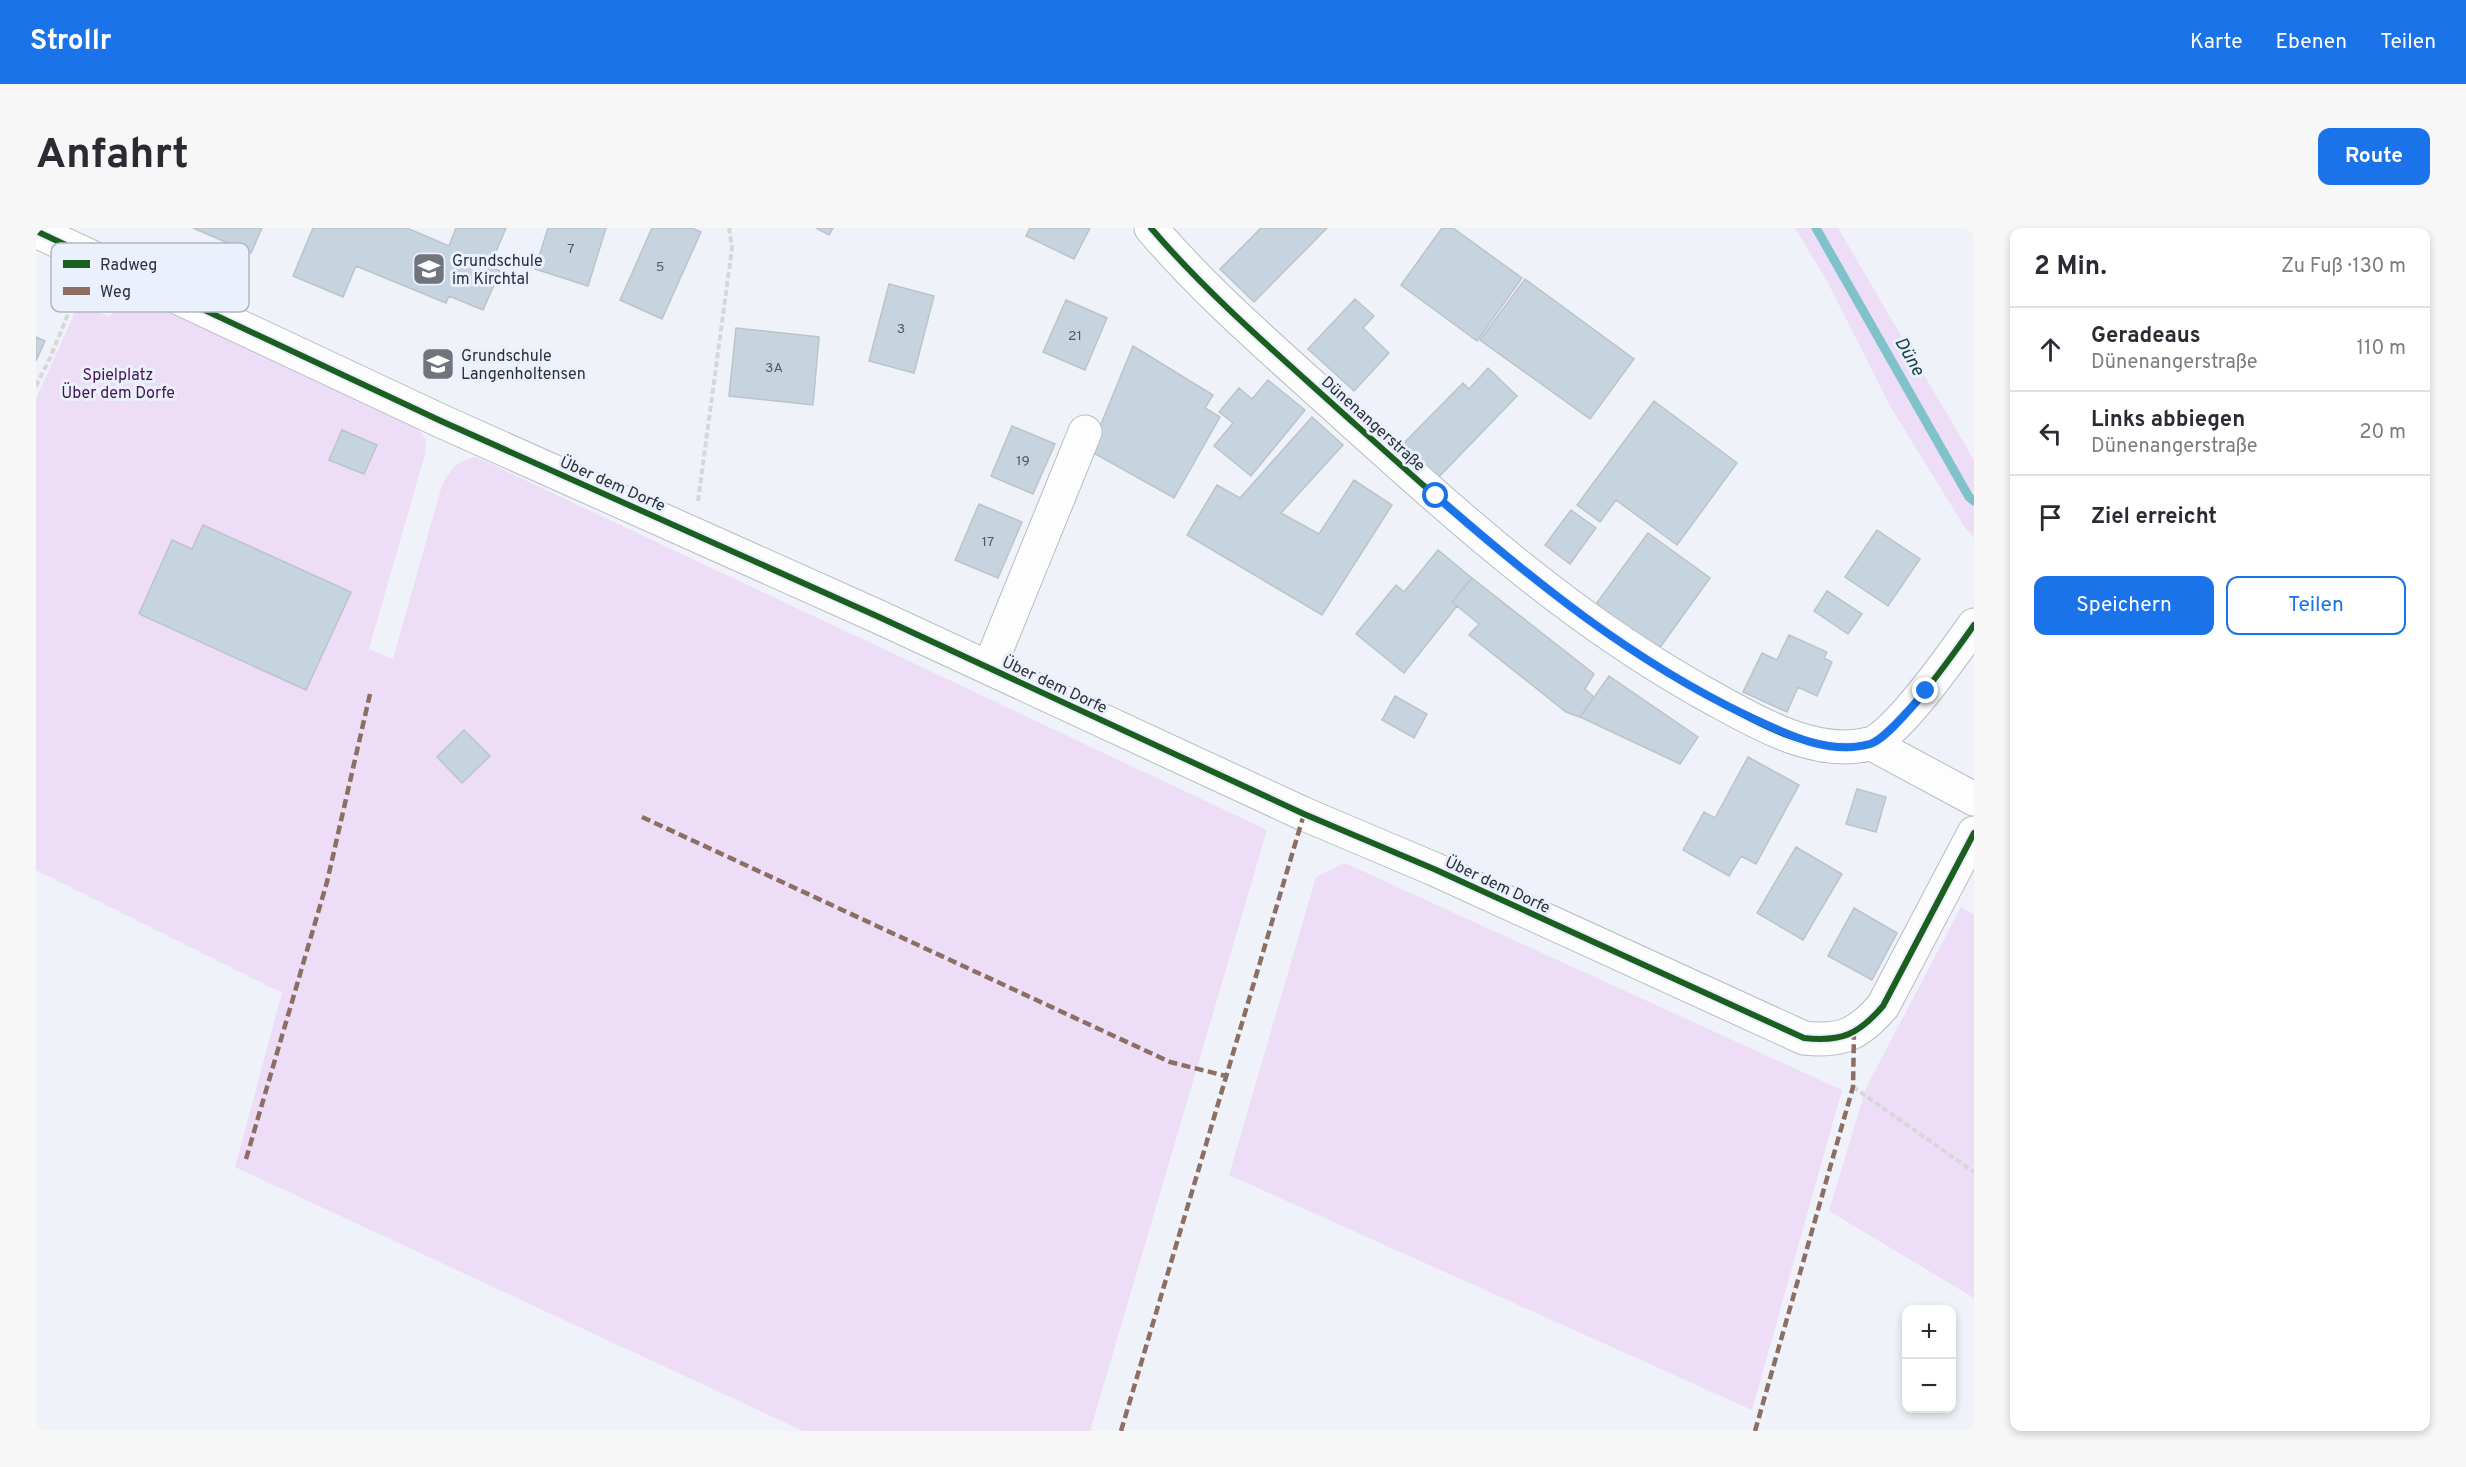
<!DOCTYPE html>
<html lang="de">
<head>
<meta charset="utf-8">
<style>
	:root { --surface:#fff; --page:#f7f7f7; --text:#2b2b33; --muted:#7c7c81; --line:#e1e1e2; --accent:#1a73e8 }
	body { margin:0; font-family:Overpass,sans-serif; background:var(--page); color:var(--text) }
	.controls { position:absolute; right:18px; bottom:18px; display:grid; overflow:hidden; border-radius:12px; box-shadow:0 3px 9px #0003 }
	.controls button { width:54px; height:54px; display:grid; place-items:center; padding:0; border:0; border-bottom:2px solid var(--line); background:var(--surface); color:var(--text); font:30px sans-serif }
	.stop { position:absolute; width:18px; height:18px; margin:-14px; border:4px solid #1a73e8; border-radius:50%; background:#fff }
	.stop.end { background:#1a73e8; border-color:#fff; box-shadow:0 2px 6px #0008 }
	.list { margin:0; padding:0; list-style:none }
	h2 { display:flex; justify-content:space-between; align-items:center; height:78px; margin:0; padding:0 24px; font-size:26px }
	h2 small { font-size:20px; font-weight:400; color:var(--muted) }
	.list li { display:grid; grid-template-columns:39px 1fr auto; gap:18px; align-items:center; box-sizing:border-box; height:84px; padding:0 24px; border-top:2px solid var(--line) }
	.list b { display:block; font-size:22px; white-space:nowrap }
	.list p { margin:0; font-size:20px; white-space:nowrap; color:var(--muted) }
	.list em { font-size:20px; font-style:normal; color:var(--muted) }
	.actions { display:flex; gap:12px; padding:18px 24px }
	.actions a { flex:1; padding:14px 0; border:2px solid var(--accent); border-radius:12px; text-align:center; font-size:21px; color:var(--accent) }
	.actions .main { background:var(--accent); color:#fff }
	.icon { flex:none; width:33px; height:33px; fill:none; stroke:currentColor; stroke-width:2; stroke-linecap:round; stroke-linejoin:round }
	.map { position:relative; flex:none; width:1938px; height:1203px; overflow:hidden; border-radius:12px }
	header { display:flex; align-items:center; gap:36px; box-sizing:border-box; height:84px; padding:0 30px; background:var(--accent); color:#fff }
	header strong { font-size:28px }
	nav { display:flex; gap:33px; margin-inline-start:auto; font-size:21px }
	.intro { display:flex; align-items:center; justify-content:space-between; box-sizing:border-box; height:144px; padding:0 36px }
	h1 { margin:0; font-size:42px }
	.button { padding:15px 27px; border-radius:12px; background:var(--accent); color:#fff; font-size:21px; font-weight:700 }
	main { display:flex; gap:36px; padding:0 36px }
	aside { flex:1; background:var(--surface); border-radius:12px; box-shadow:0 3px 9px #0003 }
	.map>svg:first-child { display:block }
	.green { fill:#edddf7 }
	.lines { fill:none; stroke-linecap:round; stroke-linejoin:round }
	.stream { stroke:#7fc2c9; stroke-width:9 }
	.building { fill:#c5d4de; stroke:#bcc3c9; stroke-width:1.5 }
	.minor-casing { stroke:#b7bcc3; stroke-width:35 }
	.path { stroke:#d6d7d9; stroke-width:4; stroke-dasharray:6 3; stroke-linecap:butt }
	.minor { stroke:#fdfdfe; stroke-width:33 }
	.quiet { stroke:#8d6e63; stroke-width:4.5; stroke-dasharray:9 4.5; stroke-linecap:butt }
	.cycleway-casing { stroke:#ebf1fc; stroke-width:10 }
	.cycleway { stroke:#1b5e20; stroke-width:6 }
	.route { stroke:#1a73e8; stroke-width:8 }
	.labels { text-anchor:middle; stroke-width:6; stroke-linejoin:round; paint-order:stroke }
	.number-label { font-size:14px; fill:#525a64 }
	.poi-label { font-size:16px; fill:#2b313b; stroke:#ebf1fc; text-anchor:start }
	.park-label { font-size:16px; fill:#471355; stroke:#ebf1fc }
	.street-label { font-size:16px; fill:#2b313b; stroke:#ebf1fc }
	.water-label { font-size:18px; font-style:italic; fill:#113e41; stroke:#ebf1fc }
	.key { fill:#ebf1fc; stroke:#b1b7c2; stroke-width:1.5 }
	.key-label { font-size:16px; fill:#2b313b }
</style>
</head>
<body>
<header>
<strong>Strollr</strong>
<nav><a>Karte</a><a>Ebenen</a><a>Teilen</a></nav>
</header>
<div class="intro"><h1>Anfahrt</h1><a class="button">Route</a></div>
<main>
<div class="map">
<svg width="1938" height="1203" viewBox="0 0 1938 1203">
	<rect width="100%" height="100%" fill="#eff2f8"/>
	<path class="green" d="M1759,0H1802L1938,232V310L1928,298L1854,178L1791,53Z
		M87,57L375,191L390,212L389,226L333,421L357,431L406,257C417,239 420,233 440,229L1231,602L1054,1203H767L199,939L246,765L0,642V171L43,75L74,89Z
		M1309,635L1806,862L1716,1182L1193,947L1280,649Z
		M1925,679L1938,687V1070L1793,983L1830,860Z"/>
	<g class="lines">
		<path class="stream" d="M1780,0L1933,269L1938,273"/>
	</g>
	<path class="building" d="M157,0H226L215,25Z
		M277,0H371L413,18L420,0H470L454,38L464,43L447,82L413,68L410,75L320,38L307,69L257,48Z
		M512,0H570L552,58L499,41Z
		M616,0H656L665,4L626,91L584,72Z
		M780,0H797L793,7Z
		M994,0H1054L1038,31L990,8Z
		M1225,0H1291L1218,74L1184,41Z
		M1406,0H1417L1486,50L1441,113L1365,57Z
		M1489,51L1598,131L1554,191L1444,112Z
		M853,56L898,68L878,145L833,133Z
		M1319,71L1338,88L1327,100L1353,125L1318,163L1272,121Z
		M1030,72L1071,90L1049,142L1007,124Z
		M700,100L783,109L777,177L693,168Z
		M0,109L9,113L0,133Z
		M1097,118L1177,167L1169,180L1184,189L1138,270L1054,223Z
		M1452,140L1481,168L1400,252L1365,218L1427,155L1433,161Z
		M1232,152L1269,182L1215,248L1178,218L1197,195L1183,184L1203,160L1216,171Z
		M1618,173L1701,235L1641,317L1580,272L1564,294L1541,277Z
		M1276,189L1307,217L1245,285L1283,306L1318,252L1356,277L1286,387L1151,307L1181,257L1204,270Z
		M976,198L1019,216L997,266L955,248Z
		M306,202L341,217L328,246L293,232Z
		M943,276L986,294L962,350L919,332Z
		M1535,282L1560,300L1534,336L1509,317Z
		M167,297L315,364L270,462L103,386L136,312L156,321Z
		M1841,302L1884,331L1852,378L1809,349Z
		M1612,305L1674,350L1623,421L1560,376Z
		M1402,322L1436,350L1416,374L1421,378L1368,445L1320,406L1360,357L1368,364Z
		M1436,350L1558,446L1549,461L1558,469L1544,489L1530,484L1433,407L1443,396L1416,374Z
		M1791,363L1826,386L1812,406L1778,383Z
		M1753,407L1791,424L1788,430L1796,434L1781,468L1762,459L1751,484L1707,464L1726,425L1741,432Z
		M1573,448L1662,509L1644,536L1544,489Z
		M1359,468L1391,486L1378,510L1346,492Z
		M428,502L454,528L426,555L401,529Z
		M1712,529L1763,557L1720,636L1705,628L1693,648L1647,622L1668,584L1679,590Z
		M1821,561L1850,569L1840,604L1810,596Z
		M1760,619L1806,646L1767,712L1721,685Z
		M1818,680L1861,705L1836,752L1792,728Z"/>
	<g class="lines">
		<defs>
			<path id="minor" d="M1115,0C1174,69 1244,128 1311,189C1430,296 1540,396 1682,473C1725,497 1782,529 1833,516C1859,510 1921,421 1938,397
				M0,3L405,193L843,389L1268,586L1398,641L1768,810C1805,814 1822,807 1847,778L1938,605
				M953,440L1049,204
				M1836,516L1938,571"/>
		</defs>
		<use href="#minor" class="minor-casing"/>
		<path class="path" d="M0,158L14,130L44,57
			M662,273L696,20L693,0
			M1817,859L1938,944"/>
		<use href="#minor" class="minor"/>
		<path class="quiet" d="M606,589L1134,834L1190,848
			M210,931L291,654L334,466
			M1085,1203L1268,586
			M1719,1203L1817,859L1818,805"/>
		<defs>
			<path id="cycleway" d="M1115,0C1174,69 1244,128 1311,189C1430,296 1540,396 1682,473C1725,497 1782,529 1833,516C1859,510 1921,421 1938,397
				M0,3L405,193L843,389L1268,586L1398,641L1768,810C1805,814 1822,807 1847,778L1938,605"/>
		</defs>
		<use href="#cycleway" class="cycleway-casing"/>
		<use href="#cycleway" class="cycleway"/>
	</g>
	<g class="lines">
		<path class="route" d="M1400,268C1496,352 1596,433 1712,488C1748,505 1793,528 1834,516C1849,512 1878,476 1890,463"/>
	</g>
	<defs>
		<symbol id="school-square" viewBox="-11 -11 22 22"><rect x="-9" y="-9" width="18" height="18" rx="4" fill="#70757d" stroke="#ebf1fc"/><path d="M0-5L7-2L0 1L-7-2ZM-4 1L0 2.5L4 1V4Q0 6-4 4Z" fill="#fff"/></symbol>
	</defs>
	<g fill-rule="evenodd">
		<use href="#school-square" x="374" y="22" width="38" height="38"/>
		<use href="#school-square" x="383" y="117" width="38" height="38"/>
	</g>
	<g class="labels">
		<g class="number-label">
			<text x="535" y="25">7</text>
			<text x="624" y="43">5</text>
			<text x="865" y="105">3</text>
			<text x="1039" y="112">21</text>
			<text x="738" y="144">3A</text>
			<text x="987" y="237">19</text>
			<text x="952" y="318">17</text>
		</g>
		<g class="poi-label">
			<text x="416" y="38">Grundschule<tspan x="416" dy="18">im Kirchtal</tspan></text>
			<text x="425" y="133">Grundschule<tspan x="425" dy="18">Langenholtensen</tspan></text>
		</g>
		<g class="park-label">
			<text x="82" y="152">Spielplatz<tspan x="82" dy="18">Über dem Dorfe</tspan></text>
		</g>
		<g class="street-label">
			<text transform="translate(1338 195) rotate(42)" y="6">Dünenangerstraße</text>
			<text transform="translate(577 255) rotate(24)" y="6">Über dem Dorfe</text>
			<text transform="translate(1019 456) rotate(25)" y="6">Über dem Dorfe</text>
			<text transform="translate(1462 656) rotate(25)" y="6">Über dem Dorfe</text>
		</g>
		<g class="water-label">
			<text transform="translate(1874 128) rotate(60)" y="6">Düne</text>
		</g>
	</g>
	<rect x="15" y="15" width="198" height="69" rx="9" class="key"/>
	<rect x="27" y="32" width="27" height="8" fill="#1b5e20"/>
	<rect x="27" y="59" width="27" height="8" fill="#8d6e63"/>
	<g class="key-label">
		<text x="64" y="42">Radweg</text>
		<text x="64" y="69">Weg</text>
	</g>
</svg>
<div class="controls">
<button>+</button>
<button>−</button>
</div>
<div class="stop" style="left:1400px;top:268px"></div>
<div class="stop end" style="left:1890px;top:463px"></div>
</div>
<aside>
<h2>2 Min.<small>Zu Fuß · 130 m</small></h2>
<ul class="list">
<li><svg class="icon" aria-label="ahead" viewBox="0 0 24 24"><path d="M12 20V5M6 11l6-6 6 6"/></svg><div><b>Geradeaus</b><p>Dünenangerstraße</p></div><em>110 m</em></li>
<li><svg class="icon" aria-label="left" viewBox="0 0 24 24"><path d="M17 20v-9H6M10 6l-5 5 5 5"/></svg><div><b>Links abbiegen</b><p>Dünenangerstraße</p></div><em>20 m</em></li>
<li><svg class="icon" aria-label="arrive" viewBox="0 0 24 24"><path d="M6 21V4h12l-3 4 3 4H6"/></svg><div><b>Ziel erreicht</b></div></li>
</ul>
<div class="actions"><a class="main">Speichern</a><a>Teilen</a></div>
</aside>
</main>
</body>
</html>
